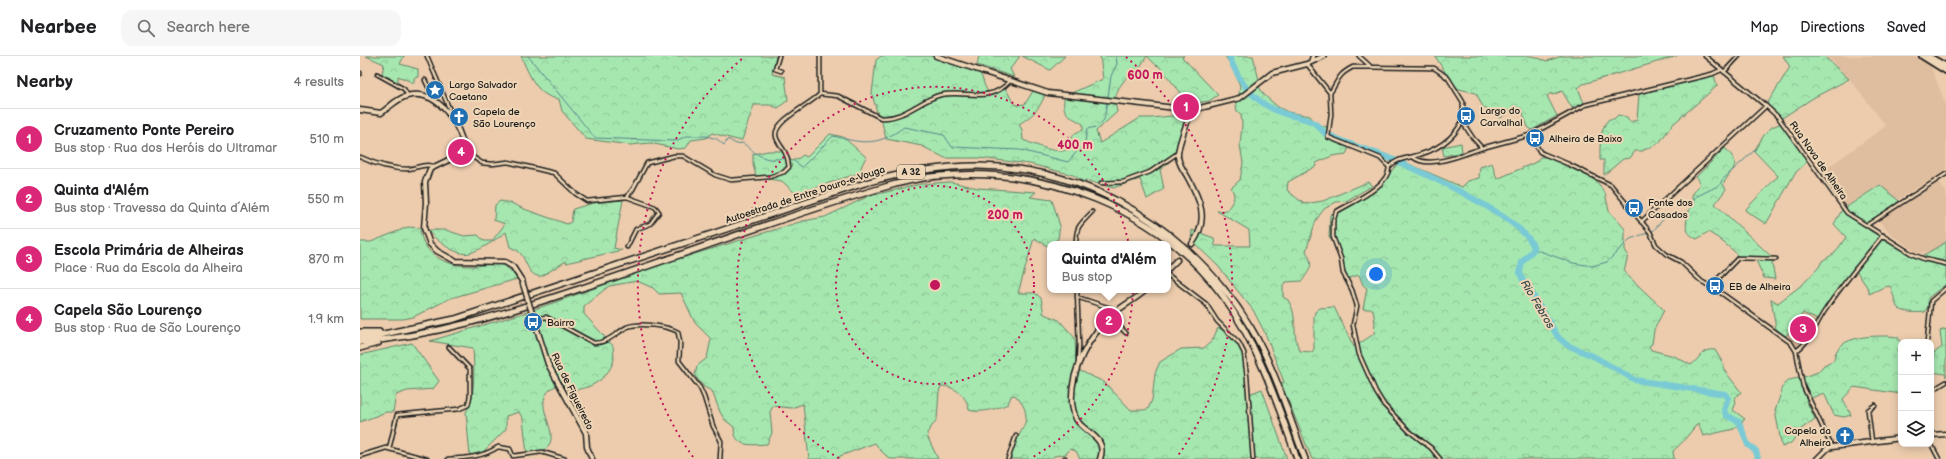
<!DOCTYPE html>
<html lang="en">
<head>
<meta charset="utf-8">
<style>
	:root { --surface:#fff; --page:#f6f6f6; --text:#202124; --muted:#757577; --line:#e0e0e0; --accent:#db2777 }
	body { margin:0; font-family:"Balsamiq Sans",sans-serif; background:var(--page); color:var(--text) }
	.controls { position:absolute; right:12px; bottom:12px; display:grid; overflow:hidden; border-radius:8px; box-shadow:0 2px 10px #0003 }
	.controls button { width:36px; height:36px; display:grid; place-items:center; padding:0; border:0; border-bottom:1px solid var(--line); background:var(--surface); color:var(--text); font:20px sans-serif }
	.you { position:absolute; left:1016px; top:218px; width:14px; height:14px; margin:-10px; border:3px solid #fff; border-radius:50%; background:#1a73e8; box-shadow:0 0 0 6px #1a73e833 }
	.badge { display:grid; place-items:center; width:26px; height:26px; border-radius:50%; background:var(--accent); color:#fff; font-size:13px; font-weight:700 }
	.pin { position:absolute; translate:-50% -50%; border:2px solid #fff; box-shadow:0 1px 4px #0006 }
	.popup { position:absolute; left:687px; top:185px; width:124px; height:52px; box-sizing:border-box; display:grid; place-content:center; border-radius:8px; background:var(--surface); filter:drop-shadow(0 1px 3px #0005); font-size:13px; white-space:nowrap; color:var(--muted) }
	.popup b { font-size:15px; color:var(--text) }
	.popup::after { content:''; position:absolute; left:50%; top:100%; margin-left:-8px; border:8px solid transparent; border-top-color:var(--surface) }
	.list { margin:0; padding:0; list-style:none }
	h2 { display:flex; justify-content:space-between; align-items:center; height:52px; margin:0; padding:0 16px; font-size:17px }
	h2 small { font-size:13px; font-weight:400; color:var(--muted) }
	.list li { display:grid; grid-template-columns:26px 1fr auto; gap:12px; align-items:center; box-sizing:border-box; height:60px; padding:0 16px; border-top:1px solid var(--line) }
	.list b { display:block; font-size:15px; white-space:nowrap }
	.list p { margin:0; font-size:13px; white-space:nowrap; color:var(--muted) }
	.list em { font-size:13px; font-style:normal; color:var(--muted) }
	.icon { flex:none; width:22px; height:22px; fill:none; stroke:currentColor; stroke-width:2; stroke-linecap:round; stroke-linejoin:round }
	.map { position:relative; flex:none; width:1586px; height:403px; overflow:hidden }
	header { display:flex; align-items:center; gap:24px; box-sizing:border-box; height:56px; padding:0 20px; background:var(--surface); border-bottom:1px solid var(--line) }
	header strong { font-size:19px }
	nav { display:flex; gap:22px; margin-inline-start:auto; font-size:14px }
	.search { width:280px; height:36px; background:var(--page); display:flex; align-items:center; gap:10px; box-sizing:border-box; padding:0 14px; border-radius:12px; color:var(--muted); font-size:15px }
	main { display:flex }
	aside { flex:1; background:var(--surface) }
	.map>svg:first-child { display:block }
	.built { fill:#dfbd9f }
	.forest { fill:url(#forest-crowns); stroke:#618266 }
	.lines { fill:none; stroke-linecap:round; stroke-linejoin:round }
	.stream { stroke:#54848b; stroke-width:1 }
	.river { stroke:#7acad5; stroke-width:6 }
	.secondary-tunnel { stroke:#c2a990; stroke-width:4; stroke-dasharray:4 2; stroke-linecap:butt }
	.street-casing { stroke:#1c1c1c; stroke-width:5.5 }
	.secondary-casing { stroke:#1c1c1c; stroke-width:7 }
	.primary-casing { stroke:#1c1c1c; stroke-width:8 }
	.highway-casing { stroke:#1c1c1c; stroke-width:8 }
	.street { stroke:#eed6b6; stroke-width:2.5 }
	.secondary { stroke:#eed6b6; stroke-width:4 }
	.primary { stroke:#eed6b6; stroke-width:4.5 }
	.highway { stroke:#eed6b6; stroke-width:5 }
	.secondary-bridge-casing { stroke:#1c1c1c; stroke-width:7; stroke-linecap:butt }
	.secondary-bridge { stroke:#eed6b6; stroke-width:4 }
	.ring { fill:none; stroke:#c2185b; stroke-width:2; stroke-dasharray:2 4 }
	.labels { text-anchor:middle; stroke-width:4; stroke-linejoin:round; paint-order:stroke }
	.shield { fill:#eed6b6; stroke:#5b544a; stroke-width:1 }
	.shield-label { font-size:9px; font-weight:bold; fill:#1c1c1c }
	.poi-label { font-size:10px; fill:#1c1c1c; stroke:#eed6b6; text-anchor:start }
	.street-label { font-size:10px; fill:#1c1c1c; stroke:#eed6b6 }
	.water-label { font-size:11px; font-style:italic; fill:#34484a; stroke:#eed6b6 }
	.centre { fill:#c2185b; stroke:#eed6b6; stroke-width:2 }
	.ring-label { font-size:12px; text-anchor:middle; font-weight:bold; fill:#c2185b; stroke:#eed6b6; stroke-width:4; stroke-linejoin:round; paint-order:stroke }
</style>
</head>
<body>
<header>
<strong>Nearbee</strong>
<div class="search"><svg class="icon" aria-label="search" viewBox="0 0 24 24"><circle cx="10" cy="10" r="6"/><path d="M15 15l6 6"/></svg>Search here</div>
<nav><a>Map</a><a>Directions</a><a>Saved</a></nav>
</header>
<main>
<aside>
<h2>Nearby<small>4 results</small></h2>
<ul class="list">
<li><span class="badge">1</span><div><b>Cruzamento Ponte Pereiro</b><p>Bus stop · Rua dos Heróis do Ultramar</p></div><em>510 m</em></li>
<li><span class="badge">2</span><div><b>Quinta d'Além</b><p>Bus stop · Travessa da Quinta d´Além</p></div><em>550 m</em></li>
<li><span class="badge">3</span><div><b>Escola Primária de Alheiras</b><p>Place · Rua da Escola da Alheira</p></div><em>870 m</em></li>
<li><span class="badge">4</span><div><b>Capela São Lourenço</b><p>Bus stop · Rua de São Lourenço</p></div><em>1.9 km</em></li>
</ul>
</aside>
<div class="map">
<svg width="1586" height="403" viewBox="0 0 1586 403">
	<defs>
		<pattern id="forest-crowns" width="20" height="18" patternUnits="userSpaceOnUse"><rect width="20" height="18" fill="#a6e7b0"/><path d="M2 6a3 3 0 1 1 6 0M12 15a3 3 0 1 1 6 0" fill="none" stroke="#8ec697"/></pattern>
	</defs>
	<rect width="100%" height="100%" fill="#ecccad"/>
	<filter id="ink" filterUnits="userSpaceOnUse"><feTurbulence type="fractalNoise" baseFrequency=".025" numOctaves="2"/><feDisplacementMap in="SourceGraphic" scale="8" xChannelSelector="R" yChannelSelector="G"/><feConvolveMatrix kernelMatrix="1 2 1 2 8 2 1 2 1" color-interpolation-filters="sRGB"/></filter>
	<g filter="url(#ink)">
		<path class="built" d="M1467,0H1555L1570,8L1586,50V114L1537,144L1520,128L1484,152L1461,116L1526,70L1489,22Z
			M1579,126L1586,136V193L1558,197L1532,179L1518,164Z
			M1443,257L1458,264L1449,279L1438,291L1426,280Z"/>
		<path class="forest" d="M6,0H44L40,8L58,13V21L54,22V27L38,20V26L22,18L24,8Z
			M161,0H416L412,18L425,21L428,44L418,52L410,49H394L382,84H377L352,77L346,82L331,84L326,92L318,93L290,87L270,89L226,83L202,55L199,43C177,41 169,18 161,0Z
			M521,0H571L619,16C625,24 622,30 630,37L645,32C650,38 650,45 657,49L665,48L673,35L685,39C679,54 672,60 659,68L662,74L663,84C671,87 704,102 709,91C714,81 709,78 723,74V68C710,60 700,58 705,40L743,23L740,0H824L822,1L858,39L849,45L830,48L798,9L797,10L787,0L776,17L772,15C760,30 752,36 757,56L736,75L740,87L780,62H791L822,59H827L830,62C822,90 823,95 800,114L804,133L787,143L780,123L753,132L725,124L724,126L713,119L670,108L619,102H585L562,90L526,83L521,62L517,56L512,38L516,4Z
			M619,0H660L650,13L654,21L617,9Z
			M662,0H705L690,14Z
			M865,0H893L899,24L896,26L904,39L918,51L928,56L950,60L956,68L967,71L966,83L989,92L986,98L972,100L956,107V110L928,126L927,134L939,144L942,145L944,148L963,145L1008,126L1012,130L986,145L976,146L964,153L956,164L946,195C954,209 951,212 942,225L926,226L923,229V241L928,244C939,260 931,279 940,295L952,296L954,293V261L955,256L960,252L974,251L994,291L1014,278L1015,267L1013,253H1003L1007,232L1003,229L999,219L986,223C981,207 981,194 969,181L970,159C987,148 1007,139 1023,125C1031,117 1032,112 1042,105L1102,131L1108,125L1119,122L1120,111L1132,107L1137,123L1176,106L1180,101H1186L1227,119L1238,127L1245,137L1249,155L1265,173V194L1268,199L1264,216L1304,254L1294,274L1292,288L1289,290L1291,294L1314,300L1331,309C1341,302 1341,292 1355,294L1364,309V314L1381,336L1375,342L1376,347L1373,354L1385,363L1374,373L1343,380L1338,367C1330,376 1323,387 1313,395L1314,403H952L921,327L924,326L905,277L893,254L858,210L831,184L832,174L854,182L855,190H890L889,174L857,155L867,154C873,145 877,141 871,132L880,124L883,107L880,89L882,69L881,58L877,55L875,44L879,38L880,30L874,14Z
			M1075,0H1172L1187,5L1202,0H1317L1223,28L1218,32L1224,47L1212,52L1202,35L1192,39L1191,37L1187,40L1197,60L1172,74L1168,71L1161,52L1148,54L1141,62L1123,51L1116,37L1095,32Z
			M1423,0H1464L1489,23L1453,42L1422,62L1407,48L1430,11Z
			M1354,19L1357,30L1312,69L1299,87L1282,95H1275L1270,102L1263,103L1244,119V104H1240C1240,91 1239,73 1249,63H1254L1258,59L1267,61L1270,66L1277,64L1279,38Z
			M1422,67L1448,105L1435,117L1406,168L1386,155L1385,154L1418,120L1394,95L1404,79L1412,71Z
			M470,78L483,81L506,101L501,111L502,116L436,138L422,125L401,122L396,120L393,108V98L408,95H421L432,105L439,102L443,99L447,101Z
			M1101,87L1102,96L1084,100L1082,91Z
			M1365,92C1382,109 1374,110 1363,128L1366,133L1355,148L1415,204L1412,207L1415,223L1404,222L1395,202L1377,200L1375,196L1358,182L1348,176L1337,183C1315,173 1334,154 1332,139L1340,128L1336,121Z
			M591,126L618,132L676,136L670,141L692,144L700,170L698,183L690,188L689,191L674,182L658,237H675L681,242L684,258L699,264L715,282L716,313L744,326L771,354H784L788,353L792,344L795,317L800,306L821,293L844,292L852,285L858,272C888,281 886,313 889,338L902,333L927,403H720L716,395L710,393L706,398L694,400L691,403H650C653,376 681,366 655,339L651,340L648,348C639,352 619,358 609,354C607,340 595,330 581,330L579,336L577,363L567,377L568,382L578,403H530L521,395L515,387L480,400L479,403H449L443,348L431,352L413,350L410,356L412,377L407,388C391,389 374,392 374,371L365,364L360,356L352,335L344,331L335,320L337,310L347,302L351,283L335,267L321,237L299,238L293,232L277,225L249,230L224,250V258L253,290C253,294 254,299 254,303C248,327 218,341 197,329C164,345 206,378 185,393C181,397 172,397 167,398L163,363L159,356L146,360V373L122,397L110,400L106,356C116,342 114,309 113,292L70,285L164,257L315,204L443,165L465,161L509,140L561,128Z
			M1520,129L1539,145L1506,170L1509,174L1557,203L1586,186V228L1568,242V250L1565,256C1559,257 1541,257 1537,251C1535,247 1533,236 1530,230L1524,231L1509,238V234L1497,216L1490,219L1458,264L1443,257L1426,280L1416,273L1411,243L1418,247L1443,228L1459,211L1462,205L1475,197L1486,181L1474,168L1482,154Z
			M263,144L254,192L262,194L206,207V205L182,220C169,222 167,206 161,198C159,195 154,193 150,191L146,176C135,184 123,193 110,197C96,201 75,183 67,174H86L104,180L118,179L124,185H132L145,168L134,164L135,149L140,145L151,147L164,153L207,168L211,166L213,153L233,147Z
			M48,171L60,172C62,200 88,211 114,210C122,210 130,207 138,208C148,210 152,216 157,223L91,242L53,261L43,263H0V186H11Z
			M1586,273V321L1585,318L1572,316L1574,297L1582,291L1580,275Z
			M1528,280L1538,281L1541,288L1537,296L1541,300L1539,314L1541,317V338L1494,331L1483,343L1491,359L1484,361L1474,359L1464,337L1446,344L1455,363L1441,373L1431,387L1422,391L1415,355L1424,328L1429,324L1444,321L1458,316L1464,309L1474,304C1476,280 1508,280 1528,280Z
			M52,287L79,325L73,333L47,335L36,339L33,356H26L0,366V299Z"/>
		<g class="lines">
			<path class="stream" d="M168,0L235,82L315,85L327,80H346L357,83L364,89L368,83L376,88L383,87C392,94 402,105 416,103C419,103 421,102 425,102
				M748,41L751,20L757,8L756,0
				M434,105L442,111L473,80C504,88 518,90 544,71L584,79L592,91L660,94L708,106L725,86L727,73L736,71L744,64L747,46
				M1174,193L1213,207L1232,210L1247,206L1270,183L1293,175L1308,158L1322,160L1332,151L1335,141L1360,129L1362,124L1396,93"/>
			<path class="river" d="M869,0C880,29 897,50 928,59C937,61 946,62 954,67C959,70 962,75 966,78
				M971,80C991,90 1013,95 1034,104C1061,116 1169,164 1174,193L1162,206L1160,217L1164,227L1173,239L1198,281L1207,289L1235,301L1275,324L1365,338L1368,342L1364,354L1366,359L1379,366L1388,389L1396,395L1398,403"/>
			<path class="secondary-tunnel" d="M817,204L832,188"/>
			<defs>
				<path id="street" d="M67,0L89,52L88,56
					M419,0L415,13L421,15
					M999,0L1010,10
					M947,8L970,37L971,58L968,81L1020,102L1029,111C1029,131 992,146 976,156L973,166V181L981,203L983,217L992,234L997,250L993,269L999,298L1016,336L1024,349L1049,375L1071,392L1080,403
					M1364,16L1379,0
					M0,18V17
					M17,18L44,33L48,40
					M65,24L72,39L71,42
					M970,37C980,23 976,20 993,11L1074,12L1080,16L1088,22L1103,46V63L1105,70L1113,82L1122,92L1170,79L1225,49L1352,18L1361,14
					M460,38L478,40L521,62C544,63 559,45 580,39C607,33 628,49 650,25
					M1406,50L1418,61L1487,157L1552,198L1564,203L1586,208
					M1170,79L1180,96L1184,98L1208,108L1251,129L1290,176L1296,189L1306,198L1321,206L1341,225L1364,239L1431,287L1436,295L1443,330L1472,391
					M105,96L122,107L132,108L148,106L194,117L216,138L227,145L267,141L273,133L287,107L314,100H323L355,119L371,124L409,121L424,116L429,111C428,107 428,102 426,99C424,92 417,87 416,80C413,65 451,48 460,38V0
					M0,101C15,108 30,113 47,113C55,113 64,107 72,110
					M1053,101C1069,114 1104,98 1122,92
					M1029,111C1035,104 1043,103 1051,101C1073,96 1093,85 1103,64
					M741,127L763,126L790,116L818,97
					M267,141L295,151L299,156L290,168L276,173L267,191
					M1281,166L1406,50L1345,0
					M1507,169L1586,118
					M716,188C716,169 720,169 732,156
					M808,219L846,248L857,265L879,287L884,297L887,321L893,403
					M1350,231L1378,202L1416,203
					M717,234L719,288L718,307
					M717,241L750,252L762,273L766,277
					M175,263L186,261L234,287C248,287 256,277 267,271C279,266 308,270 318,276L320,287L319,305L340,332L344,341L353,370L361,385L360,403
					M1567,286L1571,245L1586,232
					M1436,295C1451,285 1456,267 1466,253C1483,227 1504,203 1523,179
					M1571,335L1586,326
					M1512,386L1508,354L1515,349
					M1571,388L1579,403
					M29,393L37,359L99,353L108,349L110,340V313L89,291
					M0,400L26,392L67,403
					M153,400L182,396L205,403
					M88,403C106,402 123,401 138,391L150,393L153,400
					M648,403L656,380
					M705,403V402"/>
				<path id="secondary" d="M576,0L688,37L832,54L880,42L912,17L947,8L964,0
					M951,6L953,0
					M0,54L21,57C30,51 36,43 47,40C78,32 101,69 105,96L70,113L65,126L66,147L64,172L70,188L77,195L95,205L145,206L153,211L162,225
					M832,54C828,65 817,89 818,101C819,108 823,114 827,120C840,143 850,164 832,188
					M808,213L817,204
					M172,257L188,308L226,377L227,391L232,403
					M1571,379L1586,378
					M740,403C747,383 730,379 719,367C714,362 713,354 712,347C710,314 729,279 754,257C764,249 776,243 786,234
					M1457,403L1468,392L1472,391L1541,382"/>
				<path id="primary" d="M1562,0L1586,15
					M1568,0L1586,10"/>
				<path id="highway" d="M0,276H19
					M0,281L19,279L95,263L505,127C541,117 579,110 618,110C732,111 833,176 891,272C915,312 928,359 945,403
					M0,286C77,280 146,257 219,233C324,199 426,159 532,129C547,125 563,121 579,120C684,110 798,152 862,239C898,288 917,346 937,403
					M0,292L18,287"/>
			</defs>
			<use href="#street" class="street-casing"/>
			<use href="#secondary" class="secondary-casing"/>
			<use href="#primary" class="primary-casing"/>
			<use href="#highway" class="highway-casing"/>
			<use href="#street" class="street"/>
			<use href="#secondary" class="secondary"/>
			<use href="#primary" class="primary"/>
			<use href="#highway" class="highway"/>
			<defs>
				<path id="secondary-bridge" d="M162,225L172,257"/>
			</defs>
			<use href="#secondary-bridge" class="secondary-bridge-casing"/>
			<use href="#secondary-bridge" class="secondary-bridge"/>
		</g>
	</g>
	<g class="ring">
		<circle cx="575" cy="229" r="99"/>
		<path d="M479 402A198 198 0 1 1 671 402"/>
		<path d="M333 401A297 297 0 0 1 384 1M766 1A297 297 0 0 1 817 401"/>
	</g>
	<defs>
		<symbol id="sight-disc" viewBox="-11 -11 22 22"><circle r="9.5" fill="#1f6fb2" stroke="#eed6b6"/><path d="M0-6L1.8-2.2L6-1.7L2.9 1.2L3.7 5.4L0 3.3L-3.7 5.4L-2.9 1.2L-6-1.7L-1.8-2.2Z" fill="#fff"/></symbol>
		<symbol id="bus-disc" viewBox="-11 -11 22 22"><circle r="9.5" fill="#1f6fb2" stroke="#eed6b6"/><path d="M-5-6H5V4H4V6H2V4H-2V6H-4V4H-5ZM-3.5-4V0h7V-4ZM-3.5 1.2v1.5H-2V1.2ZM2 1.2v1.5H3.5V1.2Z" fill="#fff"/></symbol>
		<symbol id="church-disc" viewBox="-11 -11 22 22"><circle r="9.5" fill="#1f6fb2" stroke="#eed6b6"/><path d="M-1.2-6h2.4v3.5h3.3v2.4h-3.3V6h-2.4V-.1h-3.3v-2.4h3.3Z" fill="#fff"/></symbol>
	</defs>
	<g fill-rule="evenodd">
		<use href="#sight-disc" x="64" y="23" width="22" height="22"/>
		<use href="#bus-disc" x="1095" y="49" width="22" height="22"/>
		<use href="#church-disc" x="88" y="50" width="22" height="22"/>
		<use href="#bus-disc" x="1164" y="71" width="22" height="22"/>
		<use href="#bus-disc" x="1263" y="141" width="22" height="22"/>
		<use href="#bus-disc" x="1344" y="219" width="22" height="22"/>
		<use href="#bus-disc" x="162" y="255" width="22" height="22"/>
		<use href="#church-disc" x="1474" y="369" width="22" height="22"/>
	</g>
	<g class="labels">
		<rect class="shield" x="537" y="109" width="28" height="14" rx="3"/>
		<g class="shield-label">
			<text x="551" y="119">A 32</text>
		</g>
		<g class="poi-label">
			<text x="89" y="32">Largo Salvador<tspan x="89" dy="12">Caetano</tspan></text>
			<text x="1120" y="58">Largo do<tspan x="1120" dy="12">Carvalhal</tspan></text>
			<text x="113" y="59">Capela de<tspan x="113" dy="12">São Lourenço</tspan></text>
			<text x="1189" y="86">Alheira de Baixo</text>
			<text x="1288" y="150">Fonte dos<tspan x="1288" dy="12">Casados</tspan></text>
			<text x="1369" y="234">EB de Alheira</text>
			<text x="187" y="270">Bairro</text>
			<text x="1471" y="378" text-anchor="end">Capela da<tspan x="1471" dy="12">Alheira</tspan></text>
		</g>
		<g class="street-label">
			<text transform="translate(1459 104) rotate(55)" y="4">Rua Nova de Alheira</text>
			<text transform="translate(445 138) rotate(-18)" y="4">Autoestrada de Entre Douro-e-Vouga</text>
			<text transform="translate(213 335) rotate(64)" y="4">Rua de Figueiredo</text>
		</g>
		<g class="water-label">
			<text transform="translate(1178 248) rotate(59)" y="4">Rio Febros</text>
		</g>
	</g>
	<circle cx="575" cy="229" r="6" class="centre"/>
	<g class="ring-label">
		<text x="785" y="23">600 m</text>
		<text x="715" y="93">400 m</text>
		<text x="645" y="163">200 m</text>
	</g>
</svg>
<div class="controls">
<button>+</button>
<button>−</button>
<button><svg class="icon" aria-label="layers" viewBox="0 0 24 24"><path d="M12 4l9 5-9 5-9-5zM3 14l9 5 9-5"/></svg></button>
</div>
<div class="you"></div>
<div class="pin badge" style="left:826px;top:51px">1</div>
<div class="pin badge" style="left:749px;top:265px">2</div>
<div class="popup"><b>Quinta d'Além</b>Bus stop</div>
<div class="pin badge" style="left:1443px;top:273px">3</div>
<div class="pin badge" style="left:101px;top:96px">4</div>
</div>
</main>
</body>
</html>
